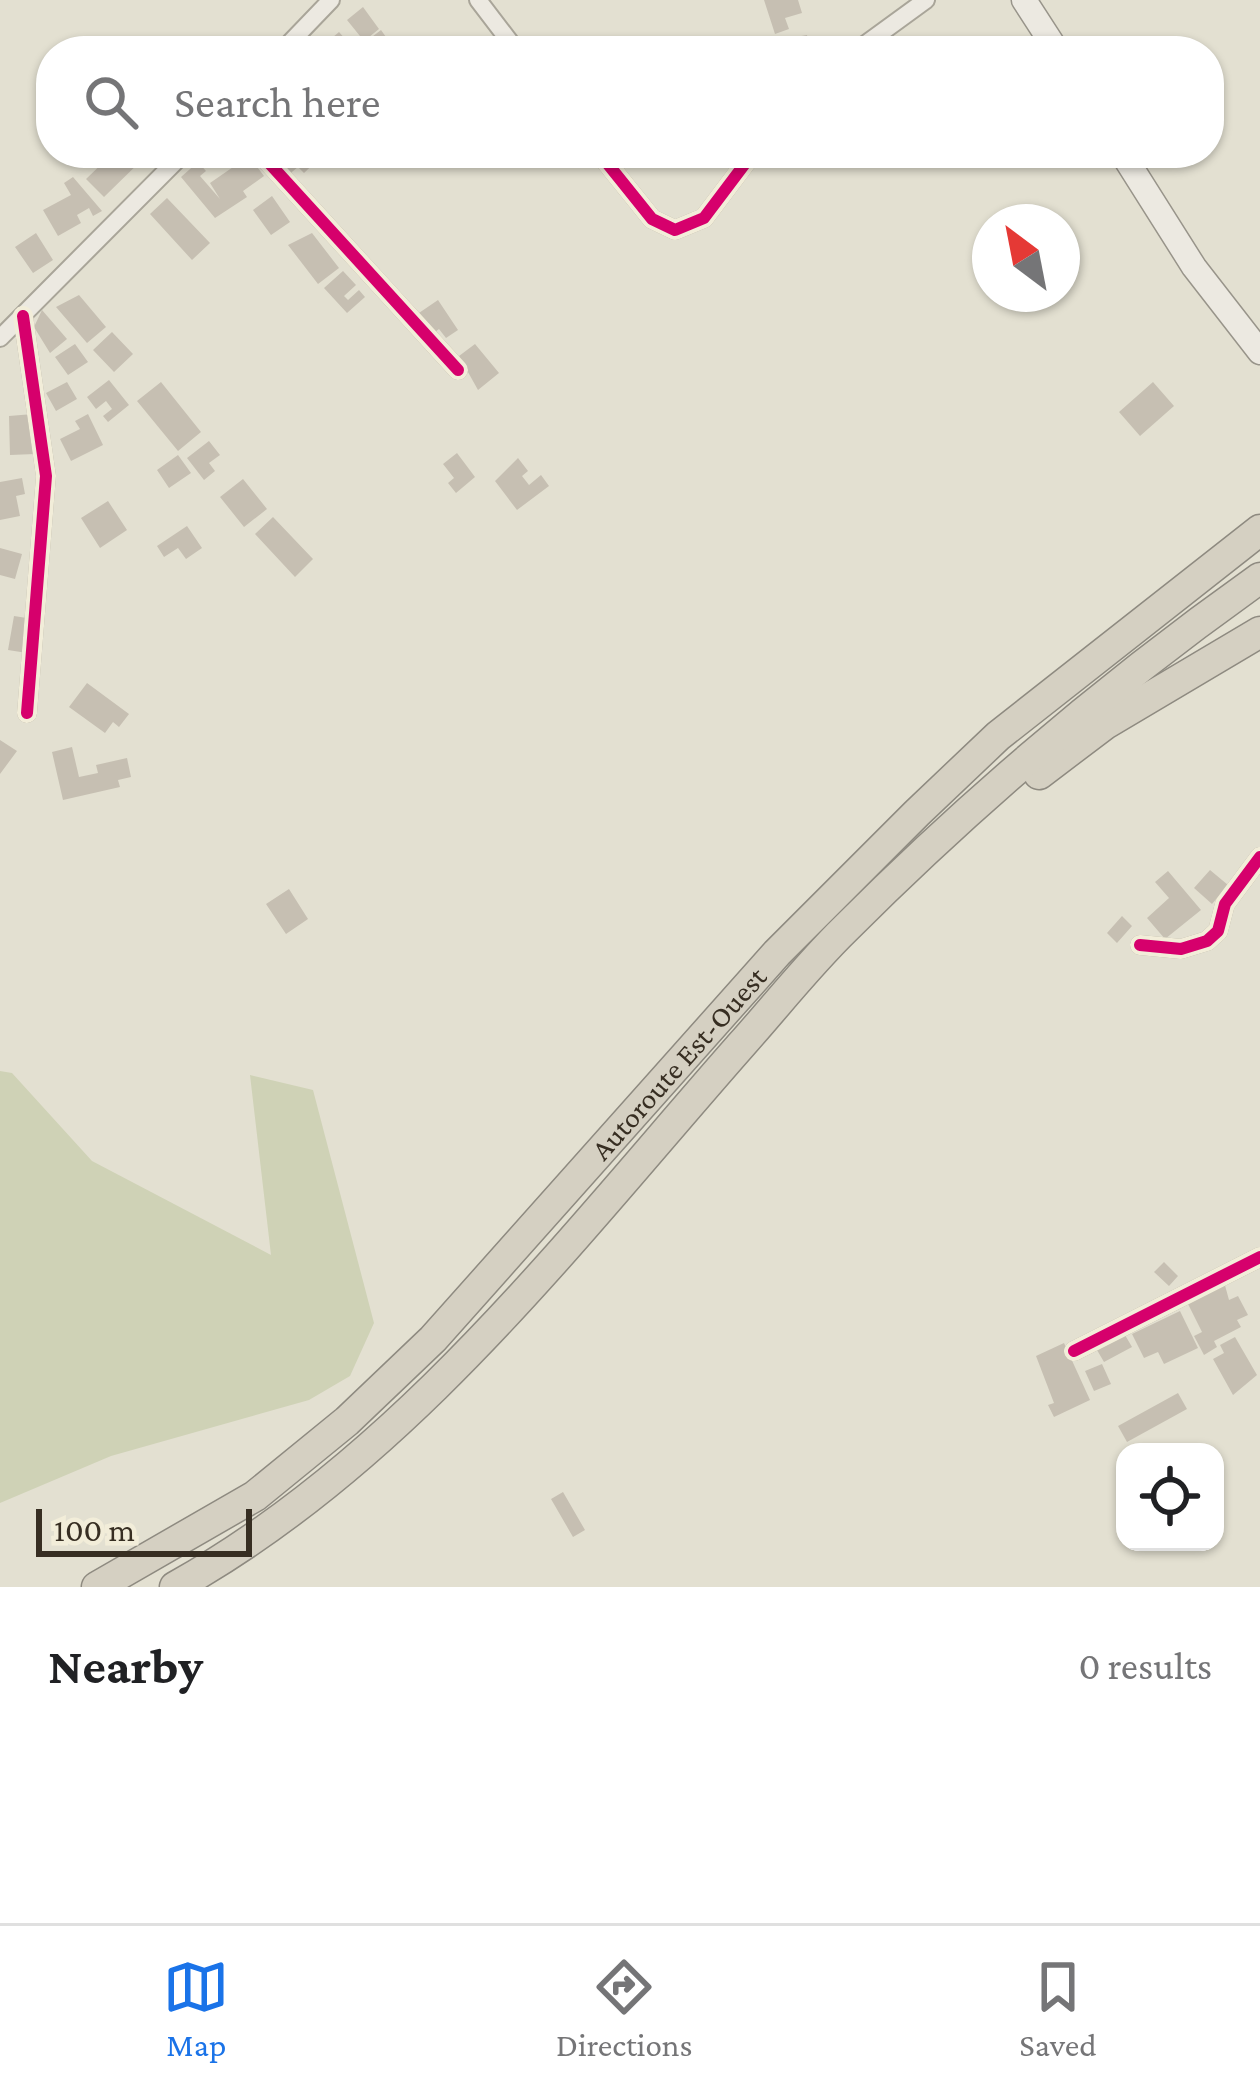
<!DOCTYPE html>
<html lang="en">
<head>
<meta charset="utf-8">
<style>
	:root { --surface:#fff; --page:#f2f2f2; --text:#202124; --muted:#757577; --line:#e0e0e0; --accent:#1a73e8 }
	body { margin:0; font-family:"Crimson Pro",serif; background:var(--page); color:var(--text) }
	.controls { position:absolute; right:36px; bottom:36px; display:grid; overflow:hidden; border-radius:24px; box-shadow:0 3px 9px #0004 }
	.controls button { width:108px; height:108px; display:grid; place-items:center; padding:0; border:0; border-bottom:3px solid var(--line); background:var(--surface); color:var(--text); font:60px sans-serif }
	.compass { position:absolute; left:972px; top:204px; width:108px; height:108px; border-radius:50%; background:var(--surface); box-shadow:0 3px 9px #0004; rotate:328deg }
	.scale { position:absolute; left:36px; bottom:30px; width:216px; box-sizing:border-box; padding-left:12px; border:6px solid #372e22; border-top:0; font-size:33px; line-height:42px; white-space:nowrap; color:#372e22; -webkit-text-stroke:9px #f2edd9; paint-order:stroke }
	.list { margin:0; padding:0; list-style:none }
	h2 { display:flex; justify-content:space-between; align-items:center; height:156px; margin:0; padding:0 48px; font-size:51px }
	h2 small { font-size:39px; font-weight:400; color:var(--muted) }
	.icon { flex:none; width:66px; height:66px; fill:none; stroke:currentColor; stroke-width:2; stroke-linecap:round; stroke-linejoin:round }
	.map { position:relative; flex:none; width:1260px; height:1587px; overflow:hidden }
	.search { position:absolute; background:var(--surface); box-shadow:0 3px 9px #0004; left:36px; right:36px; top:36px; height:132px; display:flex; align-items:center; gap:30px; box-sizing:border-box; padding:0 42px; border-radius:48px; color:var(--muted); font-size:45px }
	.sheet { height:336px; background:var(--surface) }
	nav { display:flex; justify-content:space-around; align-items:center; box-sizing:border-box; height:168px; border-top:3px solid var(--line); background:var(--surface); font-size:33px; color:var(--muted) }
	nav a { display:grid; justify-items:center; gap:6px }
	nav .on { color:var(--accent) }
	.map>svg:first-child { display:block }
	.green { fill:#cfd2b6 }
	.building { fill:#c6bfb2 }
	.lines { fill:none; stroke-linecap:round; stroke-linejoin:round }
	.minor-casing { stroke:#a9a599; stroke-width:20 }
	.secondary-casing { stroke:#98948a; stroke-width:27 }
	.motorway-casing { stroke:#8e8a80; stroke-width:33 }
	.minor { stroke:#ece9e1; stroke-width:16 }
	.secondary { stroke:#ece9e1; stroke-width:24 }
	.motorway { stroke:#d5d0c2; stroke-width:30 }
	.cycleway-casing { stroke:#f2edd9; stroke-width:20 }
	.cycleway { stroke:#d6006c; stroke-width:12 }
	.labels { text-anchor:middle; stroke-width:12; stroke-linejoin:round; paint-order:stroke }
	.street-label { font-size:30px; fill:#372e22; stroke:#f2edd9 }
</style>
</head>
<body>
<div class="map">
<svg width="1260" height="1587" viewBox="0 0 1260 1587">
	<rect width="100%" height="100%" fill="#e3e0d1"/>
	<path class="green" d="M0,1071L12,1073L92,1161L271,1255L250,1075L313,1090L374,1323L350,1376L309,1400L111,1456L0,1503Z"/>
	<path class="building" d="M764,0H798L802,13L785,18L789,29L775,34Z
		M363,7L379,29L364,41L347,20Z
		M381,30L396,51H370L364,43Z
		M339,32L356,51H333L326,43Z
		M807,35L810,51H787L785,39Z
		M113,153H149L104,197L86,179Z
		M272,153H325L304,173L298,167L287,176L268,156Z
		M249,156L264,176L243,191L247,197L215,218L181,177L198,162L206,171L200,176L220,199L210,183Z
		M73,177L102,211L93,216L89,208L77,215L81,223L58,236L43,210L71,195L64,183Z
		M272,196L290,222L271,235L253,210Z
		M167,198L210,243L192,260L150,214Z
		M36,233L53,260L33,273L15,247Z
		M312,233L339,268L318,284L288,245Z
		M343,271L356,285L344,296L348,300L359,290L365,297L347,313L324,288Z
		M79,295L106,327L87,343L56,307Z
		M438,300L458,330L446,338L439,329L430,336L416,315Z
		M42,310L67,339L50,353L34,327Z
		M112,332L133,354L114,372L93,350Z
		M75,344L88,362L68,375L55,357Z
		M475,344L499,373L478,390L459,356Z
		M109,380L129,405L108,422L103,416L112,409L106,401L96,409L87,397Z
		M67,382L77,399L56,411L46,393Z
		M161,382L201,432L178,451L137,401Z
		M1153,382L1174,406L1140,436L1119,412Z
		M33,414L35,454L10,455L9,416Z
		M88,414L103,445L71,461L60,439L80,429L75,421Z
		M209,441L220,455L209,463L215,471L204,480L187,458Z
		M457,453L475,477L456,493L448,483L454,478L443,464Z
		M178,455L191,473L169,488L157,470Z
		M518,458L528,471L522,476L529,485L541,475L549,486L517,510L495,481Z
		M22,478L25,494L16,496L20,516L0,520V482Z
		M243,479L267,509L244,527L220,497Z
		M108,501L127,530L100,548L81,518Z
		M273,517L313,559L295,577L255,534Z
		M187,526L202,548L186,559L178,548L164,557L157,546Z
		M0,548L22,554L15,579L0,575Z
		M14,616L33,619L27,653L8,650Z
		M87,683L129,714L119,727L113,722L105,733L69,707Z
		M0,740L17,751L0,774Z
		M72,747L79,777L98,773L96,765L127,758L131,777L118,780L120,787L63,800L52,752Z
		M1210,870L1228,885L1212,904L1194,888Z
		M1168,871L1201,910L1165,939L1147,918L1169,898L1155,882Z
		M289,889L308,919L286,934L266,904Z
		M1122,916L1132,926L1117,943L1107,933Z
		M1164,1262L1178,1276L1169,1286L1154,1272Z
		M1223,1278L1229,1300L1238,1296L1248,1315L1237,1320L1241,1327L1214,1341L1217,1347L1204,1355L1194,1336L1202,1332L1185,1298Z
		M1180,1311L1198,1348L1164,1364L1158,1352L1144,1358L1132,1334Z
		M1125,1335L1132,1347L1104,1362L1097,1350Z
		M1235,1337L1257,1375L1233,1395L1213,1359L1224,1353L1220,1345Z
		M1064,1343L1090,1400L1054,1417L1048,1405L1054,1403L1036,1356Z
		M1102,1364L1111,1384L1094,1391L1085,1371Z
		M1178,1393L1187,1409L1127,1442L1118,1426Z
		M563,1492L585,1530L573,1537L551,1499Z"/>
	<g class="lines">
		<defs>
			<path id="minor" d="M478,0L517,51
				M282,51L331,0
				M856,51L926,0
				M260,153L458,370
				M599,153L652,219L675,230L704,218L753,153
				M23,316L46,476L27,713
				M0,338L184,153
				M1140,945L1181,949L1207,941L1218,931L1225,904L1260,857
				M1074,1351L1260,1257"/>
			<path id="secondary" d="M1024,0L1057,51
				M1122,153L1194,267L1260,352"/>
			<g id="motorway">
				<path d="M1039,774L1105,724L1260,632"/>
				<path id="s1" d="M97,1587L255,1496L347,1421L433,1339L777,953L917,813L998,736L1260,530"/>
				<path d="M175,1587C405,1459 571,1238 742,1044C776,1006 808,965 845,929C973,801 1112,683 1260,578"/>
			</g>
		</defs>
		<use href="#minor" class="minor-casing"/>
		<use href="#secondary" class="secondary-casing"/>
		<use href="#motorway" class="motorway-casing"/>
		<use href="#minor" class="minor"/>
		<use href="#secondary" class="secondary"/>
		<use href="#motorway" class="motorway"/>
		<defs>
			<path id="cycleway" d="M260,153L458,370
				M599,153L652,219L675,230L704,218L753,153
				M23,316L46,476L27,713
				M1140,945L1181,949L1207,941L1218,931L1225,904L1260,857
				M1074,1351L1260,1257"/>
		</defs>
		<use href="#cycleway" class="cycleway-casing"/>
		<use href="#cycleway" class="cycleway"/>
	</g>
	<g class="labels">
		<g class="street-label">
			<text dy="10" stroke="none"><textPath href="#s1" startOffset="789">Autoroute Est-Ouest</textPath></text>
		</g>
	</g>
</svg>
<div class="controls">
<button><svg class="icon" aria-label="locate" viewBox="0 0 24 24"><circle cx="12" cy="12" r="6"/><path d="M12 2v4M12 18v4M2 12h4M18 12h4"/></svg></button>
</div>
<svg class="compass" viewBox="-18 -18 36 36"><path d="M0-13l5 13h-10z" fill="#e53935"/><path d="M0 13l5-13h-10z" fill="#757577"/></svg>
<div class="scale">100 m</div>
<div class="search"><svg class="icon" aria-label="search" viewBox="0 0 24 24"><circle cx="10" cy="10" r="6"/><path d="M15 15l6 6"/></svg>Search here</div>
</div>
<section class="sheet">
<h2>Nearby<small>0 results</small></h2>
<ul class="list">
</ul>
</section>
<nav>
<a class="on"><svg class="icon" aria-label="map" viewBox="0 0 24 24"><path d="M3 6l6-2 6 2 6-2v14l-6 2-6-2-6 2zM9 4v14M15 6v14"/></svg>Map</a>
<a><svg class="icon" aria-label="directions" viewBox="0 0 24 24"><path d="M12 3l9 9-9 9-9-9zM9 14v-3h6M13 9l2 2-2 2"/></svg>Directions</a>
<a><svg class="icon" aria-label="saved" viewBox="0 0 24 24"><path d="M7 4h10v16l-5-4-5 4z"/></svg>Saved</a>
</nav>
</body>
</html>
